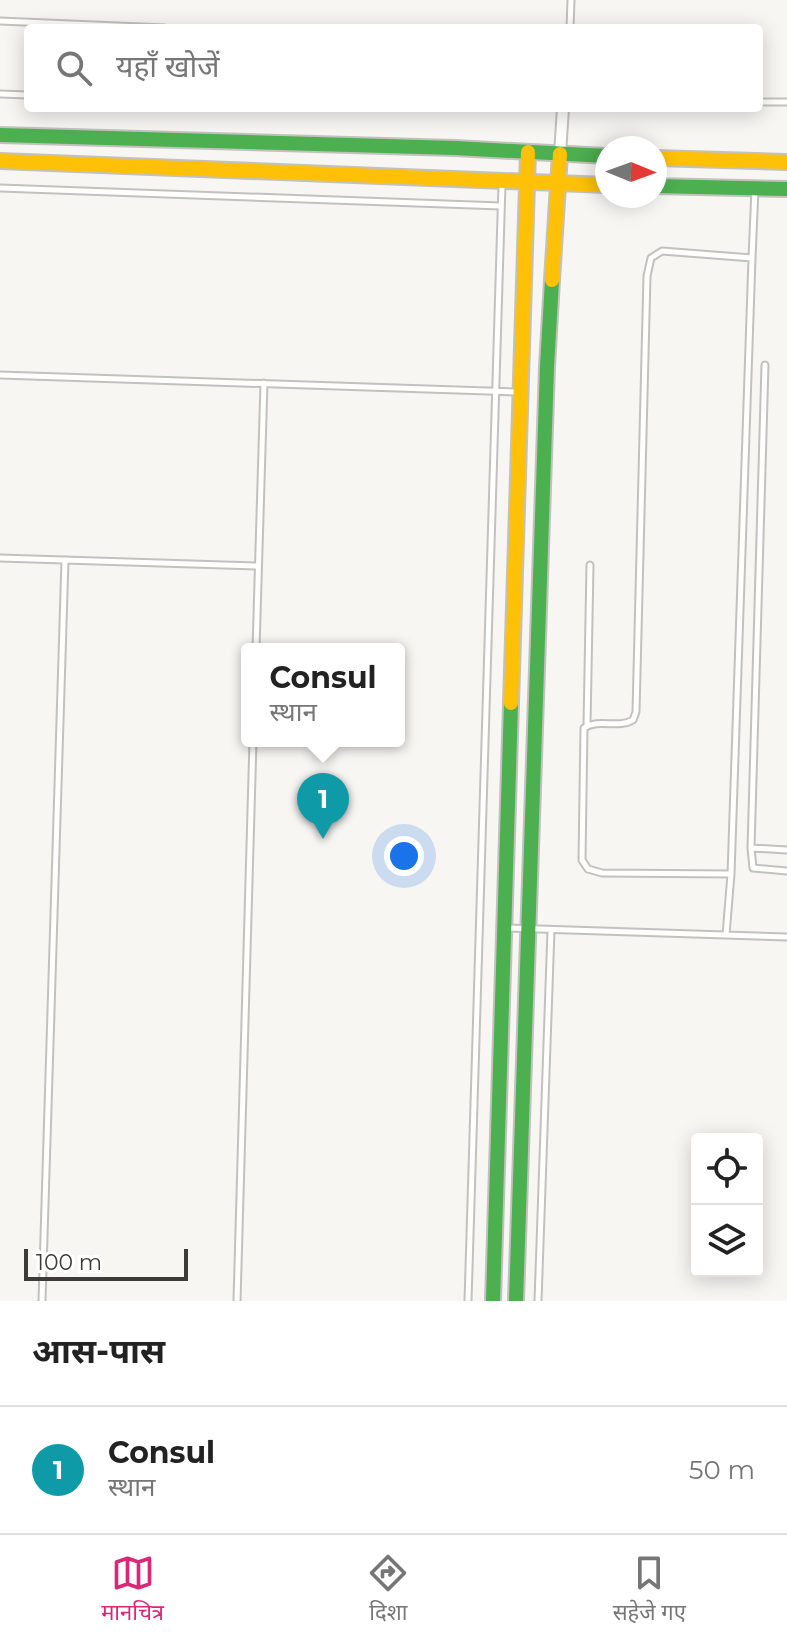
<!DOCTYPE html>
<html lang="hi">
<head>
<meta charset="utf-8">
<style>
	:root { --surface:#fff; --page:#f2f2f2; --text:#222; --muted:#767676; --line:#e0e0e0; --accent:#db2777 }
	body { margin:0; font-family:Montserrat,"Noto Sans Devanagari",sans-serif; background:var(--page); color:var(--text) }
	.controls { position:absolute; right:24px; bottom:24px; display:grid; overflow:hidden; border-radius:8px; box-shadow:0 4px 20px #0003 }
	.controls button { width:72px; height:72px; display:grid; place-items:center; padding:0; border:0; border-bottom:2px solid var(--line); background:var(--surface); color:var(--text); font:40px sans-serif }
	.compass { position:absolute; left:595px; top:136px; width:72px; height:72px; border-radius:50%; background:var(--surface); box-shadow:0 4px 20px #0003; rotate:91deg }
	.scale { position:absolute; left:24px; bottom:20px; width:164px; box-sizing:border-box; padding-left:8px; border:4px solid #3d3b39; border-top:0; font-size:22px; line-height:28px; white-space:nowrap; color:#3d3b39; -webkit-text-stroke:6px #fff; paint-order:stroke }
	.you { position:absolute; left:404px; top:856px; width:28px; height:28px; margin:-20px; border:6px solid #fff; border-radius:50%; background:#1a73e8; box-shadow:0 0 0 12px #1a73e833 }
	.badge { display:grid; place-items:center; width:52px; height:52px; border-radius:50%; background:var(--accent); color:#fff; font-size:26px; font-weight:700 }
	.pin { position:absolute; translate:-50% -66px; filter:drop-shadow(0 2px 4px #0008) }
	.pin::after { content:''; position:absolute; top:42px; width:28px; height:24px; background:inherit; clip-path:polygon(0 0,100% 0,50% 100%) }
	.popup { position:absolute; left:241px; top:643px; width:164px; height:104px; box-sizing:border-box; display:grid; place-content:center; border-radius:8px; background:var(--surface); filter:drop-shadow(0 2px 6px #0005); font-size:26px; white-space:nowrap; color:var(--muted) }
	.popup b { font-size:30px; color:var(--text) }
	.popup::after { content:''; position:absolute; left:50%; top:100%; margin-left:-16px; border:16px solid transparent; border-top-color:var(--surface) }
	.list { margin:0; padding:0; list-style:none }
	h2 { display:flex; justify-content:space-between; align-items:center; height:104px; margin:0; padding:0 32px; font-size:34px }
	h2 small { font-size:26px; font-weight:400; color:var(--muted) }
	.list li { display:grid; grid-template-columns:52px 1fr auto; gap:24px; align-items:center; box-sizing:border-box; height:128px; padding:0 32px; border-top:2px solid var(--line) }
	.list b { display:block; font-size:30px; white-space:nowrap }
	.list p { margin:0; font-size:26px; white-space:nowrap; color:var(--muted) }
	.list em { font-size:26px; font-style:normal; color:var(--muted) }
	.icon { flex:none; width:44px; height:44px; fill:none; stroke:currentColor; stroke-width:2; stroke-linecap:round; stroke-linejoin:round }
	.map { position:relative; flex:none; width:787px; height:1301px; overflow:hidden }
	.search { position:absolute; background:var(--surface); box-shadow:0 4px 20px #0003; left:24px; right:24px; top:24px; height:88px; display:flex; align-items:center; gap:20px; box-sizing:border-box; padding:0 28px; border-radius:8px; color:var(--muted); font-size:30px }
	.sheet { height:232px; background:var(--surface) }
	nav { display:flex; justify-content:space-around; align-items:center; box-sizing:border-box; height:112px; border-top:2px solid var(--line); background:var(--surface); font-size:22px; color:var(--muted) }
	nav a { display:grid; justify-items:center; gap:4px }
	nav .on { color:var(--accent) }
	.map>svg:first-child { display:block }
	.lines { fill:none; stroke-linecap:round; stroke-linejoin:round }
	.lane-casing { stroke:#c2c1be; stroke-width:9 }
	.street-casing { stroke:#c2c1be; stroke-width:14 }
	.fast-casing { stroke:#c2c1be; stroke-width:18 }
	.slow-casing { stroke:#c2c1be; stroke-width:18 }
	.lane { stroke:#fefefd; stroke-width:5 }
	.street { stroke:#fefefd; stroke-width:10 }
	.fast { stroke:#4caf50; stroke-width:14 }
	.slow { stroke:#ffc107; stroke-width:14 }
</style>
</head>
<body>
<div class="map">
<svg width="787" height="1301" viewBox="0 0 787 1301">
	<rect width="100%" height="100%" fill="#f8f6f3"/>
	<g class="lines">
		<defs>
			<path id="lane" d="M0,21L165,28
				M570,28L571,0
				M0,94L28,95
				M759,102H787
				M0,188L501,206
				M765,365L751,848L787,850
				M0,375L519,392
				M0,558L258,566
				M256,649L264,383
				M587,725L590,565
				M751,848L753,868L787,871
				M731,874L752,258
				M505,928L787,937
				M726,935L731,874L602,873L588,869L582,860L584,728C599,718 618,729 633,720L636,712L647,276L651,258L662,251L752,258L755,189
				M42,1301L65,560
				M237,1301L253,741
				M468,1301L502,184
				M538,1301L551,930"/>
			<path id="street" d="M560,154L563,108"/>
			<path id="fast" d="M0,135L455,148L607,156
				M655,186L787,189
				M493,1301L511,703
				M516,1301L547,367L552,280"/>
			<path id="slow" d="M655,158L787,162
				M0,161L607,185
				M552,280L560,154
				M511,703L528,152"/>
		</defs>
		<use href="#lane" class="lane-casing"/>
		<use href="#street" class="street-casing"/>
		<use href="#fast" class="fast-casing"/>
		<use href="#slow" class="slow-casing"/>
		<use href="#lane" class="lane"/>
		<use href="#street" class="street"/>
		<use href="#fast" class="fast"/>
		<use href="#slow" class="slow"/>
	</g>
</svg>
<div class="controls">
<button><svg class="icon" aria-label="locate" viewBox="0 0 24 24"><circle cx="12" cy="12" r="6"/><path d="M12 2v4M12 18v4M2 12h4M18 12h4"/></svg></button>
<button><svg class="icon" aria-label="layers" viewBox="0 0 24 24"><path d="M12 4l9 5-9 5-9-5zM3 14l9 5 9-5"/></svg></button>
</div>
<svg class="compass" viewBox="-18 -18 36 36"><path d="M0-13l5 13h-10z" fill="#e53935"/><path d="M0 13l5-13h-10z" fill="#767676"/></svg>
<div class="scale">100 m</div>
<div class="you"></div>
<div class="pin badge" style="left:323px;top:839px;background:#0f9aa8">1</div>
<div class="popup"><b>Consul</b>स्थान</div>
<div class="search"><svg class="icon" aria-label="search" viewBox="0 0 24 24"><circle cx="10" cy="10" r="6"/><path d="M15 15l6 6"/></svg>यहाँ खोजें</div>
</div>
<section class="sheet">
<h2>आस-पास<small></small></h2>
<ul class="list">
<li><span class="badge" style="background:#0f9aa8">1</span><div><b>Consul</b><p>स्थान</p></div><em>50 m</em></li>
</ul>
</section>
<nav>
<a class="on"><svg class="icon" aria-label="map" viewBox="0 0 24 24"><path d="M3 6l6-2 6 2 6-2v14l-6 2-6-2-6 2zM9 4v14M15 6v14"/></svg>मानचित्र</a>
<a><svg class="icon" aria-label="directions" viewBox="0 0 24 24"><path d="M12 3l9 9-9 9-9-9zM9 14v-3h6M13 9l2 2-2 2"/></svg>दिशा</a>
<a><svg class="icon" aria-label="saved" viewBox="0 0 24 24"><path d="M7 4h10v16l-5-4-5 4z"/></svg>सहेजे गए</a>
</nav>
</body>
</html>
